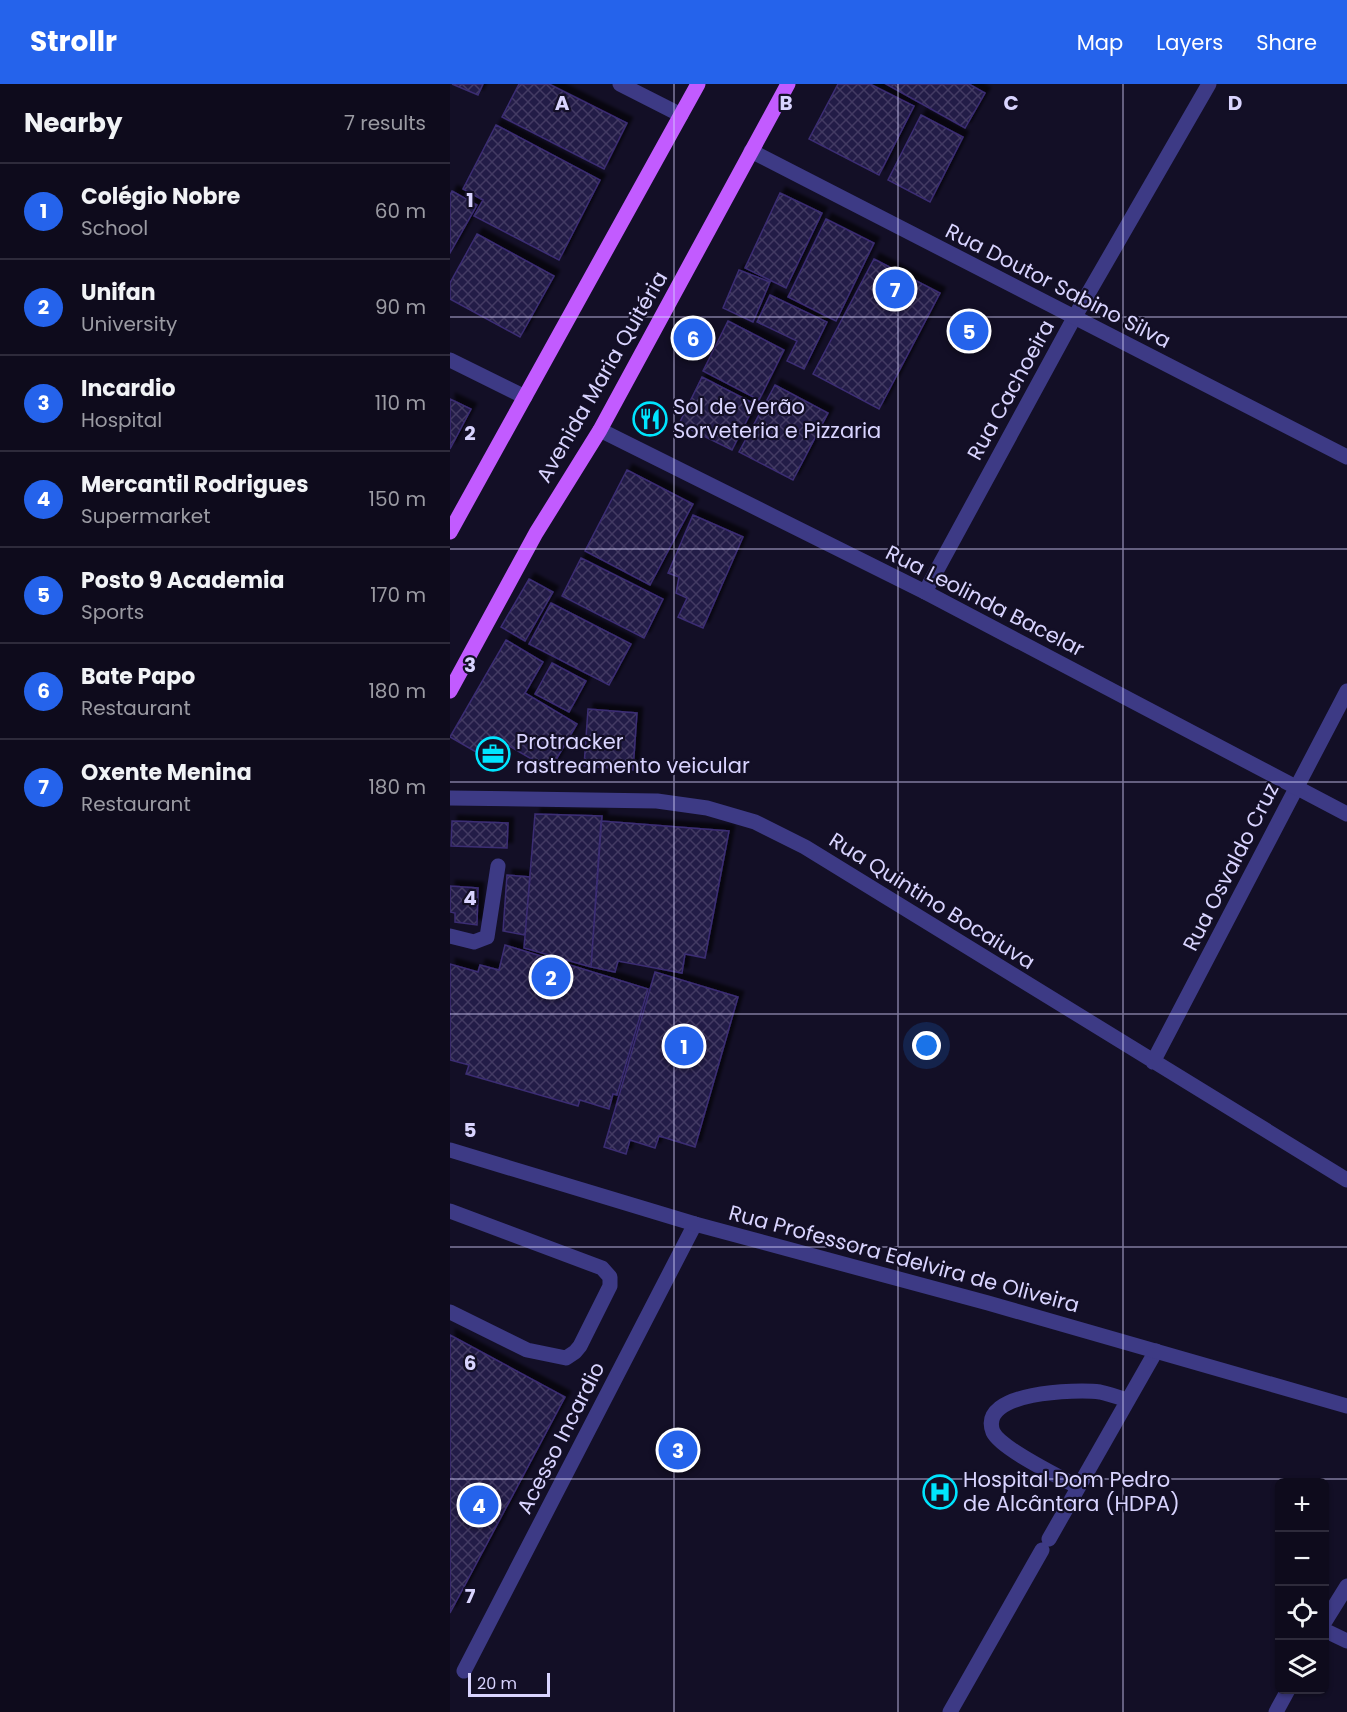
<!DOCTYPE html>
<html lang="en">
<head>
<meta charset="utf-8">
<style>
	:root { --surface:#0e0b1c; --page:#1c1929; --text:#f1f3f6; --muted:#9b9ba3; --line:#2e2b3b; --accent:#2563eb }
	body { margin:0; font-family:Poppins,sans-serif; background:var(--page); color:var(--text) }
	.controls { position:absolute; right:18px; bottom:18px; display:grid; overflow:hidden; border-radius:9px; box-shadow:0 2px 4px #0004 }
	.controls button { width:54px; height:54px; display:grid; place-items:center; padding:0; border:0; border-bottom:2px solid var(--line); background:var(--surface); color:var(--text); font:30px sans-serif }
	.scale { position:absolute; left:18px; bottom:15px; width:82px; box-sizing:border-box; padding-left:6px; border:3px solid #d9d4ff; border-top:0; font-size:16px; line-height:21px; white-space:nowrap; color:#d9d4ff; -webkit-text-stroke:4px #130f26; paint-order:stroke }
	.you { position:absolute; left:477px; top:962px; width:21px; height:21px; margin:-15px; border:4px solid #fff; border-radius:50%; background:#1a73e8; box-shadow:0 0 0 9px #1a73e833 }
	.badge { display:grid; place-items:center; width:39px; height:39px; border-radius:50%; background:var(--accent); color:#fff; font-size:20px; font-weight:700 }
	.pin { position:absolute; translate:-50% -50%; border:3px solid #fff; box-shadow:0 2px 6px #0006 }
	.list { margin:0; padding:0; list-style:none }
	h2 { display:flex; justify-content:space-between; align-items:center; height:78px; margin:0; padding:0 24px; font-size:26px }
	h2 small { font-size:20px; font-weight:400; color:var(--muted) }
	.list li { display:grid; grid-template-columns:39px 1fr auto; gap:18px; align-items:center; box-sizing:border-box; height:96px; padding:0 24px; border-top:2px solid var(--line) }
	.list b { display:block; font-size:22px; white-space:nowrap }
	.list p { margin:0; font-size:20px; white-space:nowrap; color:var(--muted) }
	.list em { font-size:20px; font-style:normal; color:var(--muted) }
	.icon { flex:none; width:33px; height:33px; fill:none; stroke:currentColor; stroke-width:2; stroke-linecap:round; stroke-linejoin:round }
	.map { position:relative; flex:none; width:897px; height:1628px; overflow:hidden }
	header { display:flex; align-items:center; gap:36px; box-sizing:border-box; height:84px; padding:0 30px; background:var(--accent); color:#fff }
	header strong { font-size:28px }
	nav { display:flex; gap:33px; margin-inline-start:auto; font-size:21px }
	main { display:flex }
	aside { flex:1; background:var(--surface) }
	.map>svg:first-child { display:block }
	.building { fill:url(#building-cross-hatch); stroke:#3b2d73; stroke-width:1.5; filter:url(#shadow) }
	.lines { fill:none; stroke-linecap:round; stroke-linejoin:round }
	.service { stroke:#3d3a85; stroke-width:15 }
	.minor { stroke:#3d3a85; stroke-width:15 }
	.tertiary { stroke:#3d3a85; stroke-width:15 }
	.primary { stroke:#c25bff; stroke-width:15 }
	.grid { fill:none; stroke:#d9d4ff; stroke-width:1.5; stroke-opacity:0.55 }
	.labels { text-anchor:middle; stroke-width:4.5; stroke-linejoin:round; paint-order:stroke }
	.street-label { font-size:21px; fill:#d9d4ff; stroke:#130f26 }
	.poi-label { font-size:21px; fill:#d9d4ff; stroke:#130f26; text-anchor:start }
	.grid-label { font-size:20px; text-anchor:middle; font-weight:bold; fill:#d9d4ff; stroke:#130f26; stroke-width:4.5; stroke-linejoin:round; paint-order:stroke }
</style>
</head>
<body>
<header>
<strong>Strollr</strong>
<nav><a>Map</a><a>Layers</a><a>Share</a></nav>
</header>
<main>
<aside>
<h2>Nearby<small>7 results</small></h2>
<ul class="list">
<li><span class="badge">1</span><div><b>Colégio Nobre</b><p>School</p></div><em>60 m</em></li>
<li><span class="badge">2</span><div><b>Unifan</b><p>University</p></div><em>90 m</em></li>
<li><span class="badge">3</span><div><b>Incardio</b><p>Hospital</p></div><em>110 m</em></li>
<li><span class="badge">4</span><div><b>Mercantil Rodrigues</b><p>Supermarket</p></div><em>150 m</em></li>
<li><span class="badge">5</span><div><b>Posto 9 Academia</b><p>Sports</p></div><em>170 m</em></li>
<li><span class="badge">6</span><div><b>Bate Papo</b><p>Restaurant</p></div><em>180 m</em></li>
<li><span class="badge">7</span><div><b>Oxente Menina</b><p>Restaurant</p></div><em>180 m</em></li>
</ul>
</aside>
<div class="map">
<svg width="897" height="1628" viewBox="0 0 897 1628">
	<defs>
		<pattern id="building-cross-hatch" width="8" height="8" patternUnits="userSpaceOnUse" patternTransform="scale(1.5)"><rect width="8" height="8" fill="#241b47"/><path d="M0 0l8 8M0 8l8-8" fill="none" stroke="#433b63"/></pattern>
		<filter id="shadow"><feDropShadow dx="5.5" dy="-5.5" stdDeviation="1.5" flood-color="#0009"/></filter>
	</defs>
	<rect width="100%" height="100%" fill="#130f26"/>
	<path class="building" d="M2,0H33L28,11Z
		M69,0H99L177,39L154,85L52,33Z
		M388,0H420L464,22L429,91L359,55Z
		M436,0H519L535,9L515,44Z
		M471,31L513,53L480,118L438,96Z
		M46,41L150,96L109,176L24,132L33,116L13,105Z
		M2,107L27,121L0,169V111Z
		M330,109L372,129L336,204L295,184Z
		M376,135L424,159L386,237L338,213Z
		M27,150L104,192L70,253L0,215V199Z
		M424,175L490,209L429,325L363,290Z
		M289,186L320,198L303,238L273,224Z
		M320,211L377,238L354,285L337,277L347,257L307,238Z
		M278,237L334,266L309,316L253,287Z
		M252,293L305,320L282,366L229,340Z
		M325,301L378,329L343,396L289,368Z
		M0,315L21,325L0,365Z
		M177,386L243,420L200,501L135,467Z
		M243,431L293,453L253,544L228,533L237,514L226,509L229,493L218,489Z
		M131,474L213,515L194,554L112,512Z
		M79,495L103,508L75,557L51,543Z
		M101,519L181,560L159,601L79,560Z
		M56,556L93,578L75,609L127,640L100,686L44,653L33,672L0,653Z
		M102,579L136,597L119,628L85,610Z
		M138,625L187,629L183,686L134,682Z
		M85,730L152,732L141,883L74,864Z
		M2,737L58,739L57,764L1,762Z
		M151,737L279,747L255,874L235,870L232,889L168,877L165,888L141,883Z
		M57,791L80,793L75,851L53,847Z
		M0,802L28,804L27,841L5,838V829L0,828Z
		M55,861L198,905L167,1011L163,1010L159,1025L130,1016L128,1022L16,990L19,981L0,976V880L28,888L30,881L49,886Z
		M205,888L288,913L245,1063L209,1052L205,1064L180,1056L176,1070L154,1063Z
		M0,1251L115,1313L0,1529Z"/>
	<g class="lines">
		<path class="service" d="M0,852L24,858L37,853L48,782
			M0,1127L152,1184L160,1193V1202L130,1262L125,1268L116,1274L77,1266L0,1228
			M628,1403C610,1393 551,1365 543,1348C527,1307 628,1305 650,1308C659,1310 668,1313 677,1316
			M599,1455L706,1267
			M14,1587L245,1140
			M500,1628L592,1466"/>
		<path class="minor" d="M170,0L231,31
			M0,276L75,313
			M475,508L624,234L759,0
			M0,714L207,717L257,724L305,738L355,763L897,1096
			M703,978L897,607
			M874,1539L897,1502
			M874,1546L897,1557
			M826,1628L838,1606"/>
		<path class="tertiary" d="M301,67L897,373
			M150,346L475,508L897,730
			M0,1066L245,1140L538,1219L897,1322"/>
		<path class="primary" d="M0,448L248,0
			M0,607L86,449L150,346L338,0"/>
	</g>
	<path class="grid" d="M224,0V1628M448,0V1628M673,0V1628M0,233H897M0,465H897M0,698H897M0,930H897M0,1163H897M0,1395H897"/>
	<defs>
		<symbol id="restaurant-ring" viewBox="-11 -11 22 22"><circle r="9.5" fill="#130f26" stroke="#00e5ff" stroke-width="1.5"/><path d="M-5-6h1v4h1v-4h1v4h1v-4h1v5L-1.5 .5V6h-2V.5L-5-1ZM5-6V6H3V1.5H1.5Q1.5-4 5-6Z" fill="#00e5ff"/></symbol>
		<symbol id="office-ring" viewBox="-11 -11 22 22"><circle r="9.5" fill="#130f26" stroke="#00e5ff" stroke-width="1.5"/><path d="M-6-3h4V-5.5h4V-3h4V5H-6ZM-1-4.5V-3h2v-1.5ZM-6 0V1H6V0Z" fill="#00e5ff"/></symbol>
		<symbol id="hospital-ring" viewBox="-11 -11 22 22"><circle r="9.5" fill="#130f26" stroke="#00e5ff" stroke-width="1.5"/><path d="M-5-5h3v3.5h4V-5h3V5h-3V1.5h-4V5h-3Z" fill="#00e5ff"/></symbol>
	</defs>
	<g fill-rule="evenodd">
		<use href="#restaurant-ring" x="181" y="316" width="38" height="38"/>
		<use href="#office-ring" x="24" y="651" width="38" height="38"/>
		<use href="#hospital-ring" x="471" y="1389" width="38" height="38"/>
	</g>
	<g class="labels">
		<g class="street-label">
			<text transform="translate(608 202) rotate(27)" y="7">Rua Doutor Sabino Silva</text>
			<text transform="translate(152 293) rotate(-60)" y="7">Avenida Maria Quitéria</text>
			<text transform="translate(561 306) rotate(-61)" y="7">Rua Cachoeira</text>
			<text transform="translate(535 517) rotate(27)" y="7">Rua Leolinda Bacelar</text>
			<text transform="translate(781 783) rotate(-63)" y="7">Rua Osvaldo Cruz</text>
			<text transform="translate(482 817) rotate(32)" y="7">Rua Quintino Bocaiuva</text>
			<text transform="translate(454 1175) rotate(15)" y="7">Rua Professora Edelvira de Oliveira</text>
			<text transform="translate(111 1354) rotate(-63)" y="7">Acesso Incardio</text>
		</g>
		<g class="poi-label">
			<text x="223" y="330">Sol de Verão<tspan x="223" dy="24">Sorveteria e Pizzaria</tspan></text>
			<text x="66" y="665">Protracker<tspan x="66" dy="24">rastreamento veicular</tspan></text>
			<text x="513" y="1403">Hospital Dom Pedro<tspan x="513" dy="24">de Alcântara (HDPA)</tspan></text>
		</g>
	</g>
	<g class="grid-label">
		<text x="112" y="26">A</text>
		<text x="336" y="26">B</text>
		<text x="561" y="26">C</text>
		<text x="785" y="26">D</text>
		<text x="20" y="123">1</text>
		<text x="20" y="356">2</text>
		<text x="20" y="588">3</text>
		<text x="20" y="821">4</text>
		<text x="20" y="1053">5</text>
		<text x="20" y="1286">6</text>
		<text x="20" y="1519">7</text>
	</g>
</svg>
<div class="controls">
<button>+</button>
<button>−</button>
<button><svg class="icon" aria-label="locate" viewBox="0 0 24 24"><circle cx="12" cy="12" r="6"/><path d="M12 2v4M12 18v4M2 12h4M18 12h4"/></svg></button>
<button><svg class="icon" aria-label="layers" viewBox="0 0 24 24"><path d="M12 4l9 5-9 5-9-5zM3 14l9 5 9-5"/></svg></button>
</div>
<div class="scale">20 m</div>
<div class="you"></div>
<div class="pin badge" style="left:234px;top:962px">1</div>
<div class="pin badge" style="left:101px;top:893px">2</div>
<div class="pin badge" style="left:228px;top:1366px">3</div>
<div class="pin badge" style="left:29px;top:1421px">4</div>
<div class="pin badge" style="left:519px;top:247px">5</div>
<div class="pin badge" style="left:243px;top:254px">6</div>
<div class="pin badge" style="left:445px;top:205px">7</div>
</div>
</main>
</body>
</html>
